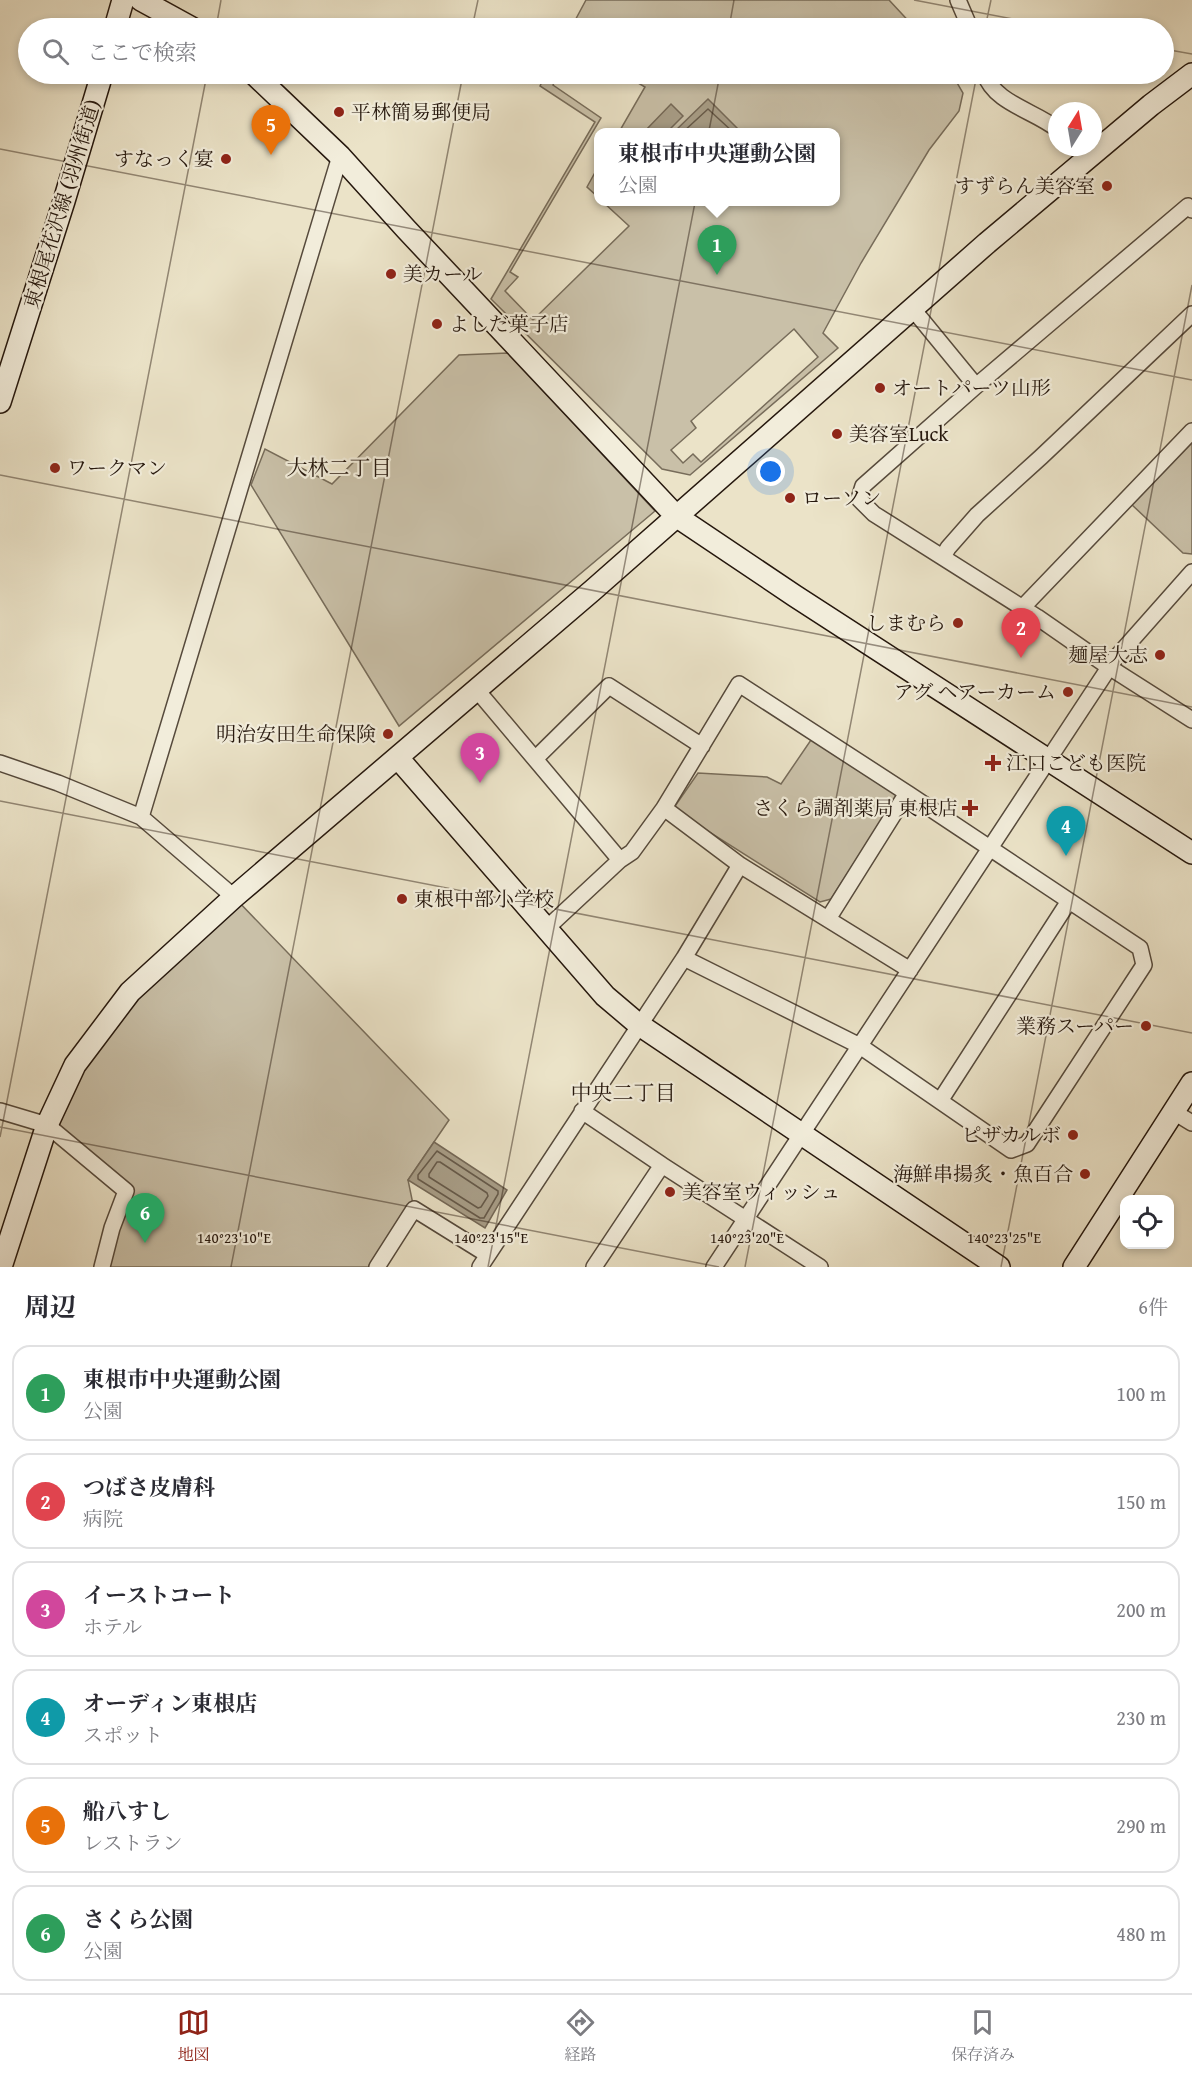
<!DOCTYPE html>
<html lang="ja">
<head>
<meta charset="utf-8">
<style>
	:root { --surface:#fff; --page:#f7f7f7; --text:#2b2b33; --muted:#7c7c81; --line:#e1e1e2; --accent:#8f2418 }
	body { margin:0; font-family:"Gentium Book Plus","Noto Serif JP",serif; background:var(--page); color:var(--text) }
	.controls { position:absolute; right:18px; bottom:18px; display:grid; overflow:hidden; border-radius:12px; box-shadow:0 3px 9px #0003 }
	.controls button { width:54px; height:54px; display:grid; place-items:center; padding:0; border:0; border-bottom:2px solid var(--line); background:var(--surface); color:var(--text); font:30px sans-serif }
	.compass { position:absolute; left:1048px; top:102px; width:54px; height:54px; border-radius:50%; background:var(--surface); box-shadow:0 3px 9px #0003; rotate:11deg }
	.you { position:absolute; left:771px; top:472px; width:21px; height:21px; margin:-15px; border:4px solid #fff; border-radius:50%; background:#1a73e8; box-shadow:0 0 0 9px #1a73e833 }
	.badge { display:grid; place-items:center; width:39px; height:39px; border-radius:50%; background:var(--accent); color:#fff; font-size:20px; font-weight:700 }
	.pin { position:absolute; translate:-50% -50px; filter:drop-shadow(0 2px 3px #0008) }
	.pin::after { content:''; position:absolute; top:32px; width:21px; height:18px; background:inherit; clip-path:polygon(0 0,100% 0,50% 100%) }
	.popup { position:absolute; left:594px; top:128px; width:246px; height:78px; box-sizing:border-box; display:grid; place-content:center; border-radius:12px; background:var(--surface); filter:drop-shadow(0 2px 4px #0005); font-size:20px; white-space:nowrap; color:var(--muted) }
	.popup b { font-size:22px; color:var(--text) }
	.popup::after { content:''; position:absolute; left:50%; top:100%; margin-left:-12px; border:12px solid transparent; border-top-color:var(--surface) }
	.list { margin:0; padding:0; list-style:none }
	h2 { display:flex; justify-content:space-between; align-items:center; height:78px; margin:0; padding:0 24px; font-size:26px }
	h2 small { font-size:20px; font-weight:400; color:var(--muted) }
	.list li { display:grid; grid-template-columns:39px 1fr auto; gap:18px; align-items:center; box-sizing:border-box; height:96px; margin:0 12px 12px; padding:0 12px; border:2px solid var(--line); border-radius:18px }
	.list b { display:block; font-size:22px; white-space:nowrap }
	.list p { margin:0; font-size:20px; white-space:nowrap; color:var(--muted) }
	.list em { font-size:20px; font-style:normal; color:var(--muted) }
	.icon { flex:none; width:33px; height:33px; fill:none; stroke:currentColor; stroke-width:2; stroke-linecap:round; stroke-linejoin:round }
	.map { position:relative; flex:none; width:1192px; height:1267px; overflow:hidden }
	.search { position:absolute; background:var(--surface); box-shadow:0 3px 9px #0003; left:18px; right:18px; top:18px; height:66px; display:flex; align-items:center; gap:15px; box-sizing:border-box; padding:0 21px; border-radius:33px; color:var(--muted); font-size:22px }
	.sheet { height:726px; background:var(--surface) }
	nav { display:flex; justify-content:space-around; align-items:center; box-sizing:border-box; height:84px; border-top:2px solid var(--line); background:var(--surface); font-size:16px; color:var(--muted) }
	nav a { display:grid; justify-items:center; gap:3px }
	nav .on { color:var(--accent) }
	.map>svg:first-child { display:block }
	.green { fill:#c9c0a8; stroke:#776c5a; stroke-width:1.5; fill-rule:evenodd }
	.water { fill:#a89e88; stroke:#746857; stroke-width:1.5 }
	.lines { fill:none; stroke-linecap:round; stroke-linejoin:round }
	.shore { stroke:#665a4a; stroke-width:1.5 }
	.street-casing { stroke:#564a3c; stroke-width:18 }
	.secondary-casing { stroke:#25170d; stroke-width:24 }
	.street { stroke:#f2eddb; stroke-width:15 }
	.secondary { stroke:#f2eddb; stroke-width:21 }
	.ticks { fill:none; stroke:#25170d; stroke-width:1.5; stroke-opacity:0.45 }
	.poi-dot { fill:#8f2418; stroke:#f2eddb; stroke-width:2 }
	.labels { text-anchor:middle; stroke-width:4.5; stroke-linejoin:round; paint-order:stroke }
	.poi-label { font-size:20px; fill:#25170d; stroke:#f2eddb; text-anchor:start }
	.street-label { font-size:20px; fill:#25170d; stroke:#f2eddb }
	.neighbourhood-label { font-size:21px; fill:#25170d; stroke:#f2eddb }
	.ticks-label { font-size:15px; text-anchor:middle; fill:#25170d; stroke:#f2eddb; stroke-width:4.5; stroke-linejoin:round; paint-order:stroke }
</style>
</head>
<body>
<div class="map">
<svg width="1192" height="1267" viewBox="0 0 1192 1267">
	<rect width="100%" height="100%" fill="#ebe3c8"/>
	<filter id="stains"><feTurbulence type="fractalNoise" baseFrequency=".00333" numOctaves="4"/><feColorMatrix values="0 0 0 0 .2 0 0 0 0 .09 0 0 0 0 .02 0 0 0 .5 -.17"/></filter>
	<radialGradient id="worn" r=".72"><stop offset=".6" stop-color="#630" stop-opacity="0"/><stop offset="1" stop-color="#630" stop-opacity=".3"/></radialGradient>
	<path class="green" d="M586,0H889L915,28H571Z
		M546,74H559L553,85L601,118L510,272L518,277L505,291L533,320L629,226L603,202H836V132H619L645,87L623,74H952L963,93L959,111L929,150L861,263L823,333L838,348L690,475L662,469L491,299L595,122L540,86ZM794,329L818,357L701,462L693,454L683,463L671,450L696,428L691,421Z
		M598,167V197L587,187Z
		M508,353L655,511L399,726L251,485L265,449L332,484L459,355Z
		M1192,440V554L1183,553L1130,503Z
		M813,737L899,793L831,899L820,902L673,809L698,773L767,777L781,784Z
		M234,897L449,1120L408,1180L414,1209L377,1267H102L126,1191L47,1125L75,1065Z"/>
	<path class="water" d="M708,99L741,132H712L708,129L705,132H674Z
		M671,104L683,116L667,132H644Z
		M434,1142L507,1190L485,1228L408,1180Z"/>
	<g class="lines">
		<path class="shore" d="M683,132L708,109L733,132
			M437,1151L498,1191V1194L484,1218H480L418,1179V1175Z
			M437,1162H440L487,1193L488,1196L481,1207L478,1208L429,1177V1174Z"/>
		<defs>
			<path id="street" d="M958,0L970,28
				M985,74C994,103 1035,111 1057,129
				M1192,210L1188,206L976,386L863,486L859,499L874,514L1037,617L1109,667L1192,720
				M912,308L976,386
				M943,557L948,548L977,515L1041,457L1192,314
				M1022,608L1192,431
				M476,689L620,860L547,928
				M535,759L609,686L702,746
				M0,763L58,783L141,817L234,897
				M141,817L340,156
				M620,860L632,852L664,808
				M740,865L664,808L739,684L907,793L828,919
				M684,958L740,865L910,970
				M940,1101L1069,901
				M0,1111L47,1125L126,1191L112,1228L102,1267
				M582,1111L662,1165L594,1267
				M1174,1112L1192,1123
				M662,1165L820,1267
				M377,1267L414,1209L488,1255
				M480,1267L684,958L860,1046L1011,1150L1027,1144L1144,965L1140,948L907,793
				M714,1267L1114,660L1192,572"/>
			<path id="secondary" d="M141,0L192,28
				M115,28L123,0
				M254,74L340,156L406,229L676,516L795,596L1192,853
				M0,402L64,201L102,74
				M398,758L605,996L638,1024L999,1267
				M1,1267L47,1125L75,1065L130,992L234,897L593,590L987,243L1151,105L1192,74
				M1074,1267L1192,1083"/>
		</defs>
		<use href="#street" class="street-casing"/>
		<use href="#secondary" class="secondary-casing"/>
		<use href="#street" class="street"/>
		<use href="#secondary" class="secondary"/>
	</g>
	<path class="ticks" d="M914,0L1060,28M216,28L221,0M472,28L478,0M729,28L734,0M985,28L991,0M1164,49L1192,54M0,149L1192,380M0,475L1192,707M0,801L1192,1033M0,1127L719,1267M0,1137L207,74M231,1267L463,74M488,1267L720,74M745,1267L977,74M1001,1267L1192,285"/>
	<g class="poi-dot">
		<circle cx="339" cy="112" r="6"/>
		<circle cx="226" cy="159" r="6"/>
		<circle cx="1107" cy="186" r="6"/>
		<circle cx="391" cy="274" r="6"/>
		<circle cx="437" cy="324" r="6"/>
		<circle cx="880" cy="388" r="6"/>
		<circle cx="837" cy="434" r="6"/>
		<circle cx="55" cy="468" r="6"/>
		<circle cx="790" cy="498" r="6"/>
		<circle cx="958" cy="623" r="6"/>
		<circle cx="1160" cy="655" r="6"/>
		<circle cx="1068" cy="692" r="6"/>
		<circle cx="388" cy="734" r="6"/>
		<path d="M990 754h6v6h6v6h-6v6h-6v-6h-6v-6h6z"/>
		<path d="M967 799h6v6h6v6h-6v6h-6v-6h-6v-6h6z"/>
		<circle cx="402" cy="899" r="6"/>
		<circle cx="1146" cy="1026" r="6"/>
		<circle cx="1073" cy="1135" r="6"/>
		<circle cx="1085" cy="1174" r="6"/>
		<circle cx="670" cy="1192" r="6"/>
	</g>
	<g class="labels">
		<g class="poi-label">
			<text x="351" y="119">平林簡易郵便局</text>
			<text x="214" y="166" text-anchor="end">すなっく宴</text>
			<text x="1095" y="193" text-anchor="end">すずらん美容室</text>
			<text x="403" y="281">美カール</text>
			<text x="449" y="331">よしだ菓子店</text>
			<text x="892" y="395">オートパーツ山形</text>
			<text x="849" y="441">美容室Luck</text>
			<text x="67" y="475">ワークマン</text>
			<text x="802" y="505">ローソン</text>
			<text x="946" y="630" text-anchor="end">しまむら</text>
			<text x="1148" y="662" text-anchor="end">麺屋大志</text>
			<text x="1056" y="699" text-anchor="end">アグ ヘアーカーム</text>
			<text x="376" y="741" text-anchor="end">明治安田生命保険</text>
			<text x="1006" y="770">江口こども医院</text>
			<text x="958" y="815" text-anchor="end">さくら調剤薬局 東根店</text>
			<text x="414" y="906">東根中部小学校</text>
			<text x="1134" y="1033" text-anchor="end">業務スーパー</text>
			<text x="1061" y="1142" text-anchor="end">ピザカルボ</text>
			<text x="1073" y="1181" text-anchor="end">海鮮串揚炙・魚百合</text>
			<text x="682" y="1199">美容室ウィッシュ</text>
		</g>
		<g class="street-label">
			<text transform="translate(62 204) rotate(-73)" y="7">東根尾花沢線 (羽州街道)</text>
		</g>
		<g class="neighbourhood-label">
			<text x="339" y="475">大林二丁目</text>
			<text x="623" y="1100">中央二丁目</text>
		</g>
	</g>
	<g class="ticks-label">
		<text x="234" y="1243">140°23'10"E</text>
		<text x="491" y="1243">140°23'15"E</text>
		<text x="747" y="1243">140°23'20"E</text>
		<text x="1004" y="1243">140°23'25"E</text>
	</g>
	<rect width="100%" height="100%" filter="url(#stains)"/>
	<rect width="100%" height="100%" fill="url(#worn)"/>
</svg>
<div class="controls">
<button><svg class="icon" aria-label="locate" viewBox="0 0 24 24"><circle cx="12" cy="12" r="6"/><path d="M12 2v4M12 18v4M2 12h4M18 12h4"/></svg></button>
</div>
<svg class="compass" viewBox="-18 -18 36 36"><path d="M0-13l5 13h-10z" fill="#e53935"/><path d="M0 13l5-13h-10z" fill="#7c7c81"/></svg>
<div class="you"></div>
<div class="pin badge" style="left:717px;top:275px;background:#2e9e5b">1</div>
<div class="popup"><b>東根市中央運動公園</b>公園</div>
<div class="pin badge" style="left:1021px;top:658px;background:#e0444e">2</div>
<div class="pin badge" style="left:480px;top:783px;background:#d1479c">3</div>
<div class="pin badge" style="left:1066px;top:856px;background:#0f9aa8">4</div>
<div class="pin badge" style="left:271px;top:155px;background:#e8710a">5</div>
<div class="pin badge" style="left:145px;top:1243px;background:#2e9e5b">6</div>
<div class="search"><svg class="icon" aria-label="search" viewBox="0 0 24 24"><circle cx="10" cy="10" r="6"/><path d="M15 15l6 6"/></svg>ここで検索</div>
</div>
<section class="sheet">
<h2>周辺<small>6件</small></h2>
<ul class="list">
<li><span class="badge" style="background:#2e9e5b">1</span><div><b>東根市中央運動公園</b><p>公園</p></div><em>100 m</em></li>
<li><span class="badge" style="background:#e0444e">2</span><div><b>つばさ皮膚科</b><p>病院</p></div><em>150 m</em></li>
<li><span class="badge" style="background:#d1479c">3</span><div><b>イーストコート</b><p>ホテル</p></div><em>200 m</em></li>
<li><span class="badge" style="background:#0f9aa8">4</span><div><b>オーディン東根店</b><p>スポット</p></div><em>230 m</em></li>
<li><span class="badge" style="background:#e8710a">5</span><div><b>船八すし</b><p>レストラン</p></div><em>290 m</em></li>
<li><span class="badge" style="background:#2e9e5b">6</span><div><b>さくら公園</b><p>公園</p></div><em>480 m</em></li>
</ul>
</section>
<nav>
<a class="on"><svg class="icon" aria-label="map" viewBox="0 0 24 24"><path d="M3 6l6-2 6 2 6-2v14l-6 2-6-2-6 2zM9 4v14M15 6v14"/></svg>地図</a>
<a><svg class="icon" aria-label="directions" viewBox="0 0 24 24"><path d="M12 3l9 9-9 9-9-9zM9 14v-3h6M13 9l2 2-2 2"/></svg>経路</a>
<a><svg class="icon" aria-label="saved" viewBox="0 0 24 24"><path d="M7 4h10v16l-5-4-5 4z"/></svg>保存済み</a>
</nav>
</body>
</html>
